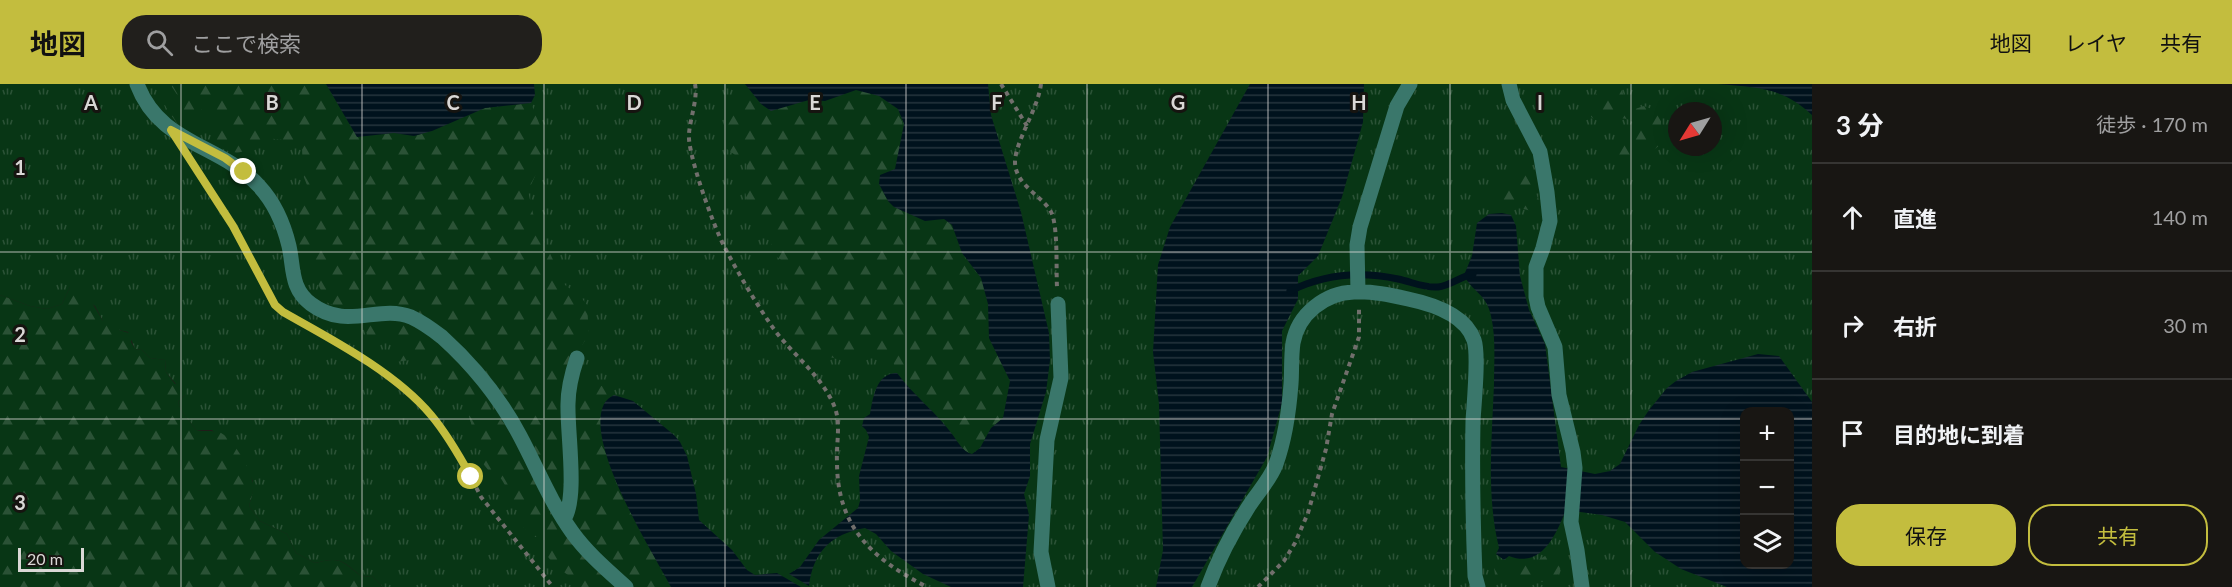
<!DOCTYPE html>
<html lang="ja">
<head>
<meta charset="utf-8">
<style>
	:root { --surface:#181613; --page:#211f1c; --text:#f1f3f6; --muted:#9f9fa0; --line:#363533; --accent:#c3bd3e }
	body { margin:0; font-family:Lato,"Noto Sans JP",sans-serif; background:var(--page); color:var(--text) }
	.controls { position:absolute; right:18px; bottom:18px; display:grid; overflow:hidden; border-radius:12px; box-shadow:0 6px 24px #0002 }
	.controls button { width:54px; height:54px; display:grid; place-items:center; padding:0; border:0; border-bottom:2px solid var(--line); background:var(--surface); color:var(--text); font:30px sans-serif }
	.compass { position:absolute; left:1668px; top:18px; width:54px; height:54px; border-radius:50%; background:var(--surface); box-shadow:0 6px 24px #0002; rotate:233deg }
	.scale { position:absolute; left:18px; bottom:15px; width:66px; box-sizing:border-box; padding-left:6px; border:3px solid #dad8d6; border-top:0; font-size:16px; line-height:21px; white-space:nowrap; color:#dad8d6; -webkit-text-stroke:4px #161410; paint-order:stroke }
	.stop { position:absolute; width:18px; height:18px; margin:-14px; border:4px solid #c3bd3e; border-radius:50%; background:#fff }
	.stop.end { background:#c3bd3e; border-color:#fff; box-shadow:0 2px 6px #0008 }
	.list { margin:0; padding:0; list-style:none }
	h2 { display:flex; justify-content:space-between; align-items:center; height:78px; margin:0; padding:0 24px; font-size:26px }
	h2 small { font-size:20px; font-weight:400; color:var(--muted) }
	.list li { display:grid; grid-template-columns:39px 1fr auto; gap:18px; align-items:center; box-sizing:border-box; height:108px; padding:0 24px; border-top:2px solid var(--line) }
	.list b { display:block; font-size:22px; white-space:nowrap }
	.list em { font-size:20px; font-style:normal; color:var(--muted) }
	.actions { display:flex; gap:12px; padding:18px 24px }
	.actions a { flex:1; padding:14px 0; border:2px solid var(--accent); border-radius:24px; text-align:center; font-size:21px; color:var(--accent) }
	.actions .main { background:var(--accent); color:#111 }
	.icon { flex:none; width:33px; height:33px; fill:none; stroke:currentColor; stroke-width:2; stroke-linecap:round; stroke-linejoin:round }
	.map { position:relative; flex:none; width:1812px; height:503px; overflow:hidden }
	header { display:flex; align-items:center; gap:36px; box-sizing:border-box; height:84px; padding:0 30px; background:var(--accent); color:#111 }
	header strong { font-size:28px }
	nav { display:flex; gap:33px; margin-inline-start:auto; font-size:21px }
	.search { width:420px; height:54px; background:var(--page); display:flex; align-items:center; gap:15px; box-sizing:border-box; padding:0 21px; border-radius:24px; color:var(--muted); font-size:22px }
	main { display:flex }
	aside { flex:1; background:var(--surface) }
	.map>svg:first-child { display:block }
	.grass { fill:url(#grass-tufts); fill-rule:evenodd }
	.forest { fill:url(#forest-firs) }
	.water { fill:url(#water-rules); fill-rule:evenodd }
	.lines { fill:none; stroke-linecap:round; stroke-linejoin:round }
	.stream { stroke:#00121d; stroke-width:7 }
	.path { stroke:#716f6c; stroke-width:4; stroke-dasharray:4.5 4.5; stroke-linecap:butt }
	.minor { stroke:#3a776b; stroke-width:15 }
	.route { stroke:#c3bd3e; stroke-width:8 }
	.grid { fill:none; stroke:#dad8d6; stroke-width:1.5; stroke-opacity:0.55 }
	.grid-label { font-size:20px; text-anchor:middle; font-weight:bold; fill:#dad8d6; stroke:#161410; stroke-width:6; stroke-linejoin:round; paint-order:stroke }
</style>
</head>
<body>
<header>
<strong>地図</strong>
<div class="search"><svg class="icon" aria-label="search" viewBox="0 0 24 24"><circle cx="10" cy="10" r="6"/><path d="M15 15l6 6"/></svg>ここで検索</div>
<nav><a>地図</a><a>レイヤ</a><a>共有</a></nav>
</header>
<main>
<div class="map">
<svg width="1812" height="503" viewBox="0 0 1812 503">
	<defs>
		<pattern id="grass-tufts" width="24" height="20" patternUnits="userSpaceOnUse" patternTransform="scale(1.5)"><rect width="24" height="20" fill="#083615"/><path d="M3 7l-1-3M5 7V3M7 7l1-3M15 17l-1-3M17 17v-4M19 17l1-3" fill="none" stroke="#2b5236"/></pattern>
		<pattern id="forest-firs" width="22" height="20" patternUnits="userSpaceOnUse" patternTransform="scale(1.5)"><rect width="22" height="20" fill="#083615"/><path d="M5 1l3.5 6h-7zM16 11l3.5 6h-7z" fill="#2b5236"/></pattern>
		<pattern id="water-rules" width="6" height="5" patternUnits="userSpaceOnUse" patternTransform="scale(1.5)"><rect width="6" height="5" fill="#00121d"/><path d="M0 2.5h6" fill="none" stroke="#25343d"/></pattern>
	</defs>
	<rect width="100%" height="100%" fill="#201d19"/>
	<path class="grass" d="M0,0H1812V503H383L372,492L362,493C343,477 341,472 315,479L296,469L287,450L260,437L249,422L252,411L253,397L238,367L212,346H196C190,336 181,330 178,318L185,311L166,288L165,276L150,274L142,266L135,265L128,248L119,246L103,237L95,222L70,203L62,220L47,225L30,222L0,211ZM1677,27H1713V63H1677ZM1744,328H1790V480H1744Z"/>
	<path class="forest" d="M170,0H326L358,53L394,49L414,52L432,47L485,24L531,19L543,49V67L539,84L528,107L535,138L565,201L580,212L587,221L589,251L582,261L573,268L568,278L564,311L566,417L560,420L503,317L434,239L347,227L326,218L306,172L300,168L290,153L297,133L298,116L307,101L303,91L302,63L293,57L266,54C248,65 242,75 219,63L216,56L220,44L201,25L197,28L192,41L179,42L168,27L163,17L178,12Z
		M1601,0H1621L1623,10L1635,25L1644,22L1657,27L1661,35V60L1648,71C1637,70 1628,70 1619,77L1612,75L1619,63L1632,55L1636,43C1629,29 1613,36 1601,39L1591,33L1593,17Z
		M856,6C872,8 893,15 901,31C905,40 901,79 893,86C890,89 889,88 884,88L931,137L944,135L952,141L958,160L966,176L981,194L985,204L989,233L988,245L1010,297L1003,334L991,344L980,364L972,370L965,367L940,334L911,308L897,289L893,278L879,273L854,268L837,275L816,269L797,258L790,239L784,208L785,197L790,190L785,178L768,168L778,146C772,141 767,141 761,137C740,125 746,100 747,80L723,62L724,34L722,25C729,18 741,8 752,9L761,20L809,16L825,17Z
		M1520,86L1526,91L1539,116L1537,124L1531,127L1491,116V109C1508,111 1508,95 1520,86Z
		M76,200L85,207L103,237L117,236L119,246L132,250L131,258L135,265L142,266L150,274L165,276L166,288L175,300L184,299L187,302L185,311L178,318C181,330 190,336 196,346C203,348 211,346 219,348C232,353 251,385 253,399C254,407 251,415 249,422L260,437L287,450L296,469L315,479C341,472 342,477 362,493L372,492L383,503H0V211L30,222L47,225L62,220L70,203Z
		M375,236L397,237L418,242L462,283L477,300L493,326L515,353L550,430L568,453L617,503H581L580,498C561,488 544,475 539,453H531L523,443L524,430C520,425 514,420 511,414C505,403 503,390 489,387L481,377L490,364L476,352L465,322L459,308L452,301L431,307C427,292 422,284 410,276L396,278L394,267L399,256C389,249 379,250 368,252L364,243Z
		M578,299C589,299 599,303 611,302L614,311L608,315L602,348L608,375L619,407L671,503H633L584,457L576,445L574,426V303Z
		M1553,467H1560C1565,491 1555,500 1531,498C1524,498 1519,498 1513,493L1504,494L1495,491L1494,483L1537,477Z"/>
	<path class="water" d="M326,0H534L535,11L531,19L485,24L432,47L414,52L394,49L357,53Z
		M745,0H988L991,31L1021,128L1049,249L1050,276L1046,308L1030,360V392L1024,410L1029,431L1023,503H951L923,490L891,467L876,450L865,444C831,450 813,468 809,502L789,490L800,483L819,456L858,424L860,417L859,392L869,353L866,346L862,342L864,334L870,330C873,314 876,289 897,289C914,312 936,328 952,350C958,358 963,368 972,370L980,364L991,344L1003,334L1010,297L989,254L988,220L981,194L962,169L952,141L944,135L925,137L894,123L888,117L879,100L880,91L895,85L904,40L898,25L879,12L856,6L825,17L809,16L771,27L761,20Z
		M1250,0H1364L1363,38L1342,113L1318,172L1298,192V215L1282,247V319L1267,373L1192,503H1156L1163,466L1159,320L1153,268L1158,181L1170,143Z
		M1718,0H1812V31C1781,2 1757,4 1718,0Z
		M1502,129L1511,131L1516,142L1520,192L1529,226L1545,260L1561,383L1595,390L1610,387L1620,380L1639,341L1649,326L1667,304L1676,297L1692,288L1758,270L1779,272L1812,318V503H1727L1681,485L1669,477L1655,468L1625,438L1602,431L1566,426C1556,450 1542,485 1509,472L1504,476L1496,470L1499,464C1486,411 1492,354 1494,300C1494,278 1496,253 1491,232C1487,210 1471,207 1464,191L1472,172L1477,139L1489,130ZM1744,328H1790V480H1744Z
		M614,311L633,317L674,351L680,358L687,372L696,410L699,436L732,466L747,486L755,491L777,489L801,503H671C652,467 584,359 604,320C606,316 610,313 614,311Z"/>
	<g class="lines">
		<path class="stream" d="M1290,207C1324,190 1361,187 1398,195C1412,198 1424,204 1438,203C1450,202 1461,192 1473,190"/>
		<path class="path" d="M695,0C698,15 690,34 689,50C687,69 714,143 724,162C738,189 754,216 771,241C790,269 823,292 835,324C841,341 836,360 837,378C837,444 873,475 927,503
			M1001,0L1027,42
			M1041,0C1038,25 1015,58 1015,78C1015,102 1045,113 1052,130C1058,146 1056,185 1057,203
			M192,80L233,143L275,221L303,239
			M312,244L357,271L391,296L412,312L430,331L458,368L481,413L553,503
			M1258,503L1284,477L1295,459L1308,429L1326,365L1332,330L1359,253V223"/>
		<path class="minor" d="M137,0C160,61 219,59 259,102C274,118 284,141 289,162C294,184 290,204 311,220C347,247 378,220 411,233C422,238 433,246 442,253C473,281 501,316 520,352C537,384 551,419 572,448C587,469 607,486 626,503
			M1509,0L1513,16L1540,68L1547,108L1550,137L1543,164L1536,183V213L1538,223L1555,263L1559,311L1573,368L1575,384L1571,438L1577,466L1582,503
			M1358,208L1357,161L1360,143L1397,22L1410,0
			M564,435C578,414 567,348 568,320C568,304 572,289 577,274
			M1048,503L1041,468L1047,356L1061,294L1058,220
			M1208,503C1218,475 1233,447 1249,422C1258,408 1270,396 1276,380C1285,355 1289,327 1291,300C1292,287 1291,273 1293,259C1298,230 1325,209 1354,208C1372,207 1390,211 1408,215C1432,220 1465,230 1474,256C1479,270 1474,320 1473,337C1472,389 1473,440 1475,492L1478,503"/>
	</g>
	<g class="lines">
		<path class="route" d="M244,88L225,74L171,46L233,142L275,221L283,228C331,255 395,288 431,331C447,350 459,371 471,393"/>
	</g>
	<path class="grid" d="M181,0V503M362,0V503M544,0V503M725,0V503M906,0V503M1087,0V503M1268,0V503M1450,0V503M1631,0V503M0,168H1812M0,335H1744M1790,335H1812"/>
	<g class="grid-label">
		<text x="91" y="26">A</text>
		<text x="272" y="26">B</text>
		<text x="453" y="26">C</text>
		<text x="634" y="26">D</text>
		<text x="815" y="26">E</text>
		<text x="997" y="26">F</text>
		<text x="1178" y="26">G</text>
		<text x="1359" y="26">H</text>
		<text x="1540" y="26">I</text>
		<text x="20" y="91">1</text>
		<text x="20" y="258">2</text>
		<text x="20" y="426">3</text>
	</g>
</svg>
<div class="controls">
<button>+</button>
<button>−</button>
<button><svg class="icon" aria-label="layers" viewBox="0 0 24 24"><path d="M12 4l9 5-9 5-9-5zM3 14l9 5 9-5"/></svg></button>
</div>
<svg class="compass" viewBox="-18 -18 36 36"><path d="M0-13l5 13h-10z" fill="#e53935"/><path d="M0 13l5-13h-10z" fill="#9f9fa0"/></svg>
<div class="scale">20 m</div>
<div class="stop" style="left:471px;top:393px"></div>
<div class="stop end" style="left:244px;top:88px"></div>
</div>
<aside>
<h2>3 分<small>徒歩 · 170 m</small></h2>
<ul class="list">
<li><svg class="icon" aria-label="ahead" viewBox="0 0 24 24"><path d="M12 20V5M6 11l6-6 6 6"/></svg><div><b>直進</b></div><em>140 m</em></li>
<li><svg class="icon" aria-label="right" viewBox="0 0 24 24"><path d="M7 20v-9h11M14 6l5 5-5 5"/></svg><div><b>右折</b></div><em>30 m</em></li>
<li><svg class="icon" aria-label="arrive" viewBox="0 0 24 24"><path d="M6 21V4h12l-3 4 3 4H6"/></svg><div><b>目的地に到着</b></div></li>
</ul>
<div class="actions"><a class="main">保存</a><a>共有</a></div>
</aside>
</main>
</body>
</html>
